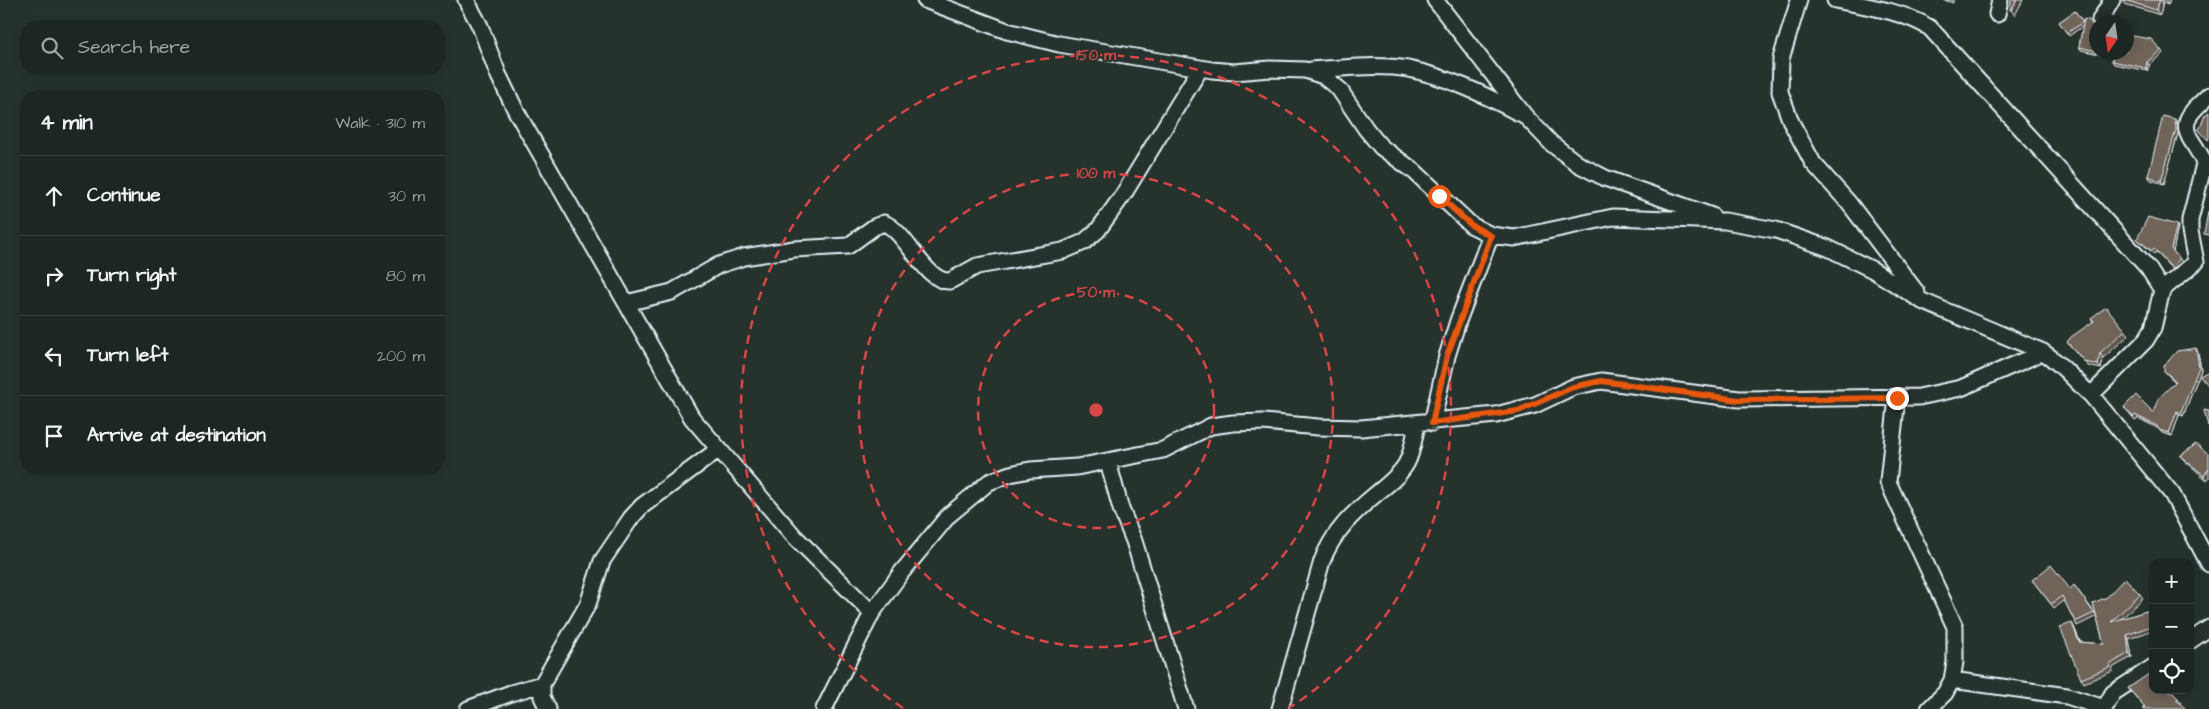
<!DOCTYPE html>
<html lang="en">
<head>
<meta charset="utf-8">
<style>
	:root { --surface:#1c2622; --page:#252e2a; --text:#f1f3f6; --muted:#a0a5a5; --line:#3a4340 }
	body { margin:0; font-family:"Architects Daughter",sans-serif; background:var(--page); color:var(--text) }
	.controls { position:absolute; right:15px; bottom:15px; display:grid; overflow:hidden; border-radius:10px; box-shadow:0 2px 12px #0003 }
	.controls button { width:45px; height:45px; display:grid; place-items:center; padding:0; border:0; border-bottom:1px solid var(--line); background:var(--surface); color:var(--text); font:25px sans-serif }
	.compass { position:absolute; left:2089px; top:15px; width:45px; height:45px; border-radius:50%; background:var(--surface); box-shadow:0 2px 12px #0003; rotate:193deg }
	.stop { position:absolute; width:15px; height:15px; margin:-11px; border:4px solid #ea580c; border-radius:50%; background:#fff }
	.stop.end { background:#ea580c; border-color:#fff; box-shadow:0 1px 5px #0008 }
	.list { margin:0; padding:0; list-style:none }
	h2 { display:flex; justify-content:space-between; align-items:center; height:65px; margin:0; padding:0 20px; font-size:21px }
	h2 small { font-size:16px; font-weight:400; color:var(--muted) }
	.list li { display:grid; grid-template-columns:32px 1fr auto; gap:15px; align-items:center; box-sizing:border-box; height:80px; padding:0 20px; border-top:1px solid var(--line) }
	.list b { display:block; font-size:19px; white-space:nowrap }
	.list em { font-size:16px; font-style:normal; color:var(--muted) }
	.icon { flex:none; width:28px; height:28px; fill:none; stroke:currentColor; stroke-width:2; stroke-linecap:round; stroke-linejoin:round }
	.map { position:relative; flex:none; width:2209px; height:709px; overflow:hidden }
	.search { position:absolute; background:var(--surface); box-shadow:0 2px 12px #0003; left:20px; top:20px; width:425px; height:55px; display:flex; align-items:center; gap:12px; box-sizing:border-box; padding:0 18px; border-radius:20px; color:var(--muted); font-size:19px }
	.panel { position:absolute; background:var(--surface); box-shadow:0 2px 12px #0003; left:20px; top:90px; width:425px; height:385px; border-radius:20px }
	.map>svg:first-child { display:block }
	.lines { fill:none; stroke-linecap:round; stroke-linejoin:round }
	.street-casing { stroke:#e8f1f8; stroke-width:19 }
	.street { stroke:#26332d; stroke-width:15 }
	.wall { fill:#5f564d; stroke:#e8f1f8 }
	.shaded-wall { fill:#4e463e; stroke:#e8f1f8 }
	.building { fill:#6f6459; stroke:#e8f1f8 }
	.route { stroke:#ea580c; stroke-width:6 }
	.ring { fill:none; stroke:#d94647; stroke-width:2.5; stroke-dasharray:9 6 }
	.centre { fill:#d94647; stroke:#26332d; stroke-width:2.5 }
	.ring-label { font-size:15px; text-anchor:middle; font-weight:bold; fill:#d94647; stroke:#26332d; stroke-width:4; stroke-linejoin:round; paint-order:stroke }
</style>
</head>
<body>
<div class="map">
<svg width="2209" height="709" viewBox="0 0 2209 709">
	<rect width="100%" height="100%" fill="#26332d"/>
	<filter id="ink" filterUnits="userSpaceOnUse"><feTurbulence type="fractalNoise" baseFrequency=".02" numOctaves="2"/><feDisplacementMap in="SourceGraphic" scale="10" xChannelSelector="R" yChannelSelector="G"/><feConvolveMatrix kernelMatrix="1 2 1 2 8 2 1 2 1" color-interpolation-filters="sRGB"/></filter>
	<g filter="url(#ink)">
		<g class="lines">
			<defs>
				<path id="street" d="M466,0L480,26L498,74L516,111L692,418L794,536L872,613
					M925,0L1007,31L1059,44L1212,70L1234,72L1270,69L1305,70L1323,76L1339,89L1366,129L1381,147L1414,171L1471,225L1491,235L1514,238L1613,217L1725,221L1776,230L1828,248L1873,270L1922,301L2043,352C2062,364 2074,380 2091,395L2172,494L2209,564
					M1435,0L1525,116L1552,144L1578,164L1605,178L1712,216
					M1799,0L1781,59L1780,92L1791,122L1813,163L1848,202L1917,293
					M1835,0C1866,6 1903,11 1930,28L2148,268L2162,290L2153,328L2146,340L2091,395
					M1997,14L2000,0
					M2100,20L2112,0
					M1311,70C1341,68 1378,64 1408,69C1448,77 1483,94 1519,113
					M2162,290L2196,262L2190,231V220L2204,164C2202,156 2197,150 2193,143C2177,120 2193,111 2209,95
					M626,303L672,292L719,265L744,257L794,249L848,246L874,227L884,223C907,232 925,283 950,281L977,266L1063,251L1084,242L1098,230L1123,195L1200,69
					M1897,397L1888,482L1955,627V662L1952,680L1945,693L1929,709
					M1432,423L1447,356L1458,321L1491,235
					M1108,462L1121,509L1134,541L1186,709
					M2190,641L2209,628
					M1952,680L2067,696L2104,708
					M468,709L511,693L542,684
					M548,709L542,697V684L588,604L602,561L631,518L642,506L719,449
					M824,709L872,613L901,573L949,515L989,482L1010,474L1030,470L1077,467L1163,450L1211,426L1233,423L1263,422L1318,427L1361,428L1496,415L1535,405L1573,387L1601,381L1739,399L1919,397L1961,388L2043,352
					M1280,709L1322,561C1333,532 1353,513 1376,494C1387,485 1399,476 1406,464C1413,452 1414,437 1417,424
					M2104,709L2113,693L2153,667"/>
			</defs>
			<use href="#street" class="street-casing"/>
			<use href="#street" class="street"/>
		</g>
		<path class="wall" d="M1944,0H1953V3Z
			M2122,0H2170L2168,5L2163,3L2160,15L2125,4Z
			M2075,11L2084,23L2096,25V52H2126L2161,50L2163,53L2149,65L2148,71L2114,64L2112,61V57L2081,50L2079,47L2083,26L2069,36L2059,22Z
			M2177,123L2178,133L2164,184L2151,180L2148,176Z
			M2177,225L2178,227L2173,251L2182,262L2172,269L2156,252L2154,254L2139,241L2137,239Z
			M2091,318L2125,330L2129,335L2103,358L2101,369L2088,366L2067,342L2093,322Z
			M2198,352L2201,370L2183,416L2179,415L2172,436L2162,433L2159,429L2138,418L2135,420L2124,407L2153,412L2175,382L2164,371Z
			M2196,444L2207,480L2184,460L2180,456Z
			M2032,580L2070,589L2074,585L2097,616L2077,626L2064,600L2054,608Z
			M2140,594L2143,598L2121,619L2153,609V630L2129,639L2132,657L2112,668L2113,671L2084,683L2081,679L2074,627L2080,642L2104,644L2093,603Z
			M2128,688L2178,698L2181,703L2144,707Z"/>
		<path class="shaded-wall" d="M2017,0H2023L2015,15L2011,10Z
			M2160,0H2161L2163,3L2160,15L2156,10Z
			M2165,0H2170L2168,5Z
			M2147,62L2149,65L2148,71L2146,68Z
			M2175,119L2177,123L2178,133L2164,184L2161,181Z
			M2177,225L2178,227L2173,252L2171,249Z
			M2196,348L2198,352L2201,370L2183,416L2181,413Z
			M2100,353L2103,358L2101,369L2098,365Z
			M2177,411L2179,415L2172,436L2169,433Z
			M2209,469V478L2207,480L2204,475Z
			M2072,623L2074,627L2082,646L2079,642Z
			M2127,635L2129,639L2132,657L2129,653Z"/>
		<path class="building" d="M2011,0H2017L2011,10H2010Z
			M2125,0H2160L2156,10Z
			M2075,11L2083,22L2067,33L2059,22Z
			M2084,19L2089,20L2093,25H2096V51L2079,47Z
			M2126,35L2151,39L2161,50L2147,62L2146,68L2112,61L2113,54L2105,52H2126Z
			M2209,112V138L2208,140L2199,130L2205,115Z
			M2163,116L2175,119L2176,130L2161,181L2148,176Z
			M2208,212H2209V235L2204,234Z
			M2148,217L2177,225L2171,249L2180,259L2171,267L2154,249L2152,251L2137,239Z
			M2106,307L2125,330L2100,353L2098,365L2085,362L2067,342L2071,337L2094,321L2091,318Z
			M2196,348L2199,367L2181,413L2177,411L2169,433L2159,430L2157,426L2135,415L2133,417L2124,407L2136,395L2153,412L2158,399L2176,381L2164,371V366L2177,351Z
			M2209,371V386L2200,376Z
			M2204,410L2209,411V426H2208Z
			M2196,444L2209,454V469L2204,475L2180,456Z
			M2051,565L2070,589L2074,585L2094,613L2075,622L2062,596L2051,604L2032,580Z
			M2125,578L2140,594L2111,622L2153,609V625L2127,635L2129,653L2109,665L2110,667L2081,679L2060,627L2072,623L2079,642L2104,644L2093,603L2107,597Z
			M2152,672L2153,690H2170L2178,698L2176,700L2186,709H2142L2145,707L2128,688Z"/>
	</g>
	<g class="lines" filter="url(#ink)">
		<path class="route" d="M1439,196L1471,225L1491,236L1447,356L1432,423L1518,411L1573,387L1601,381L1739,400L1897,398"/>
	</g>
	<g class="ring">
		<circle cx="1096" cy="410" r="118"/>
		<circle cx="1096" cy="410" r="237"/>
		<path d="M903 708A355 355 0 1 1 1289 708"/>
	</g>
	<circle cx="1096" cy="410" r="8" class="centre"/>
	<g class="ring-label">
		<text x="1096" y="60">150 m</text>
		<text x="1096" y="178">100 m</text>
		<text x="1096" y="297">50 m</text>
	</g>
</svg>
<div class="controls">
<button>+</button>
<button>−</button>
<button><svg class="icon" aria-label="locate" viewBox="0 0 24 24"><circle cx="12" cy="12" r="6"/><path d="M12 2v4M12 18v4M2 12h4M18 12h4"/></svg></button>
</div>
<svg class="compass" viewBox="-18 -18 36 36"><path d="M0-13l5 13h-10z" fill="#e53935"/><path d="M0 13l5-13h-10z" fill="#a0a5a5"/></svg>
<div class="stop" style="left:1439px;top:196px"></div>
<div class="stop end" style="left:1897px;top:398px"></div>
<div class="search"><svg class="icon" aria-label="search" viewBox="0 0 24 24"><circle cx="10" cy="10" r="6"/><path d="M15 15l6 6"/></svg>Search here</div>
<section class="panel">
<h2>4 min<small>Walk · 310 m</small></h2>
<ul class="list">
<li><svg class="icon" aria-label="ahead" viewBox="0 0 24 24"><path d="M12 20V5M6 11l6-6 6 6"/></svg><div><b>Continue</b></div><em>30 m</em></li>
<li><svg class="icon" aria-label="right" viewBox="0 0 24 24"><path d="M7 20v-9h11M14 6l5 5-5 5"/></svg><div><b>Turn right</b></div><em>80 m</em></li>
<li><svg class="icon" aria-label="left" viewBox="0 0 24 24"><path d="M17 20v-9H6M10 6l-5 5 5 5"/></svg><div><b>Turn left</b></div><em>200 m</em></li>
<li><svg class="icon" aria-label="arrive" viewBox="0 0 24 24"><path d="M6 21V4h12l-3 4 3 4H6"/></svg><div><b>Arrive at destination</b></div></li>
</ul>
</section>
</div>
</body>
</html>
